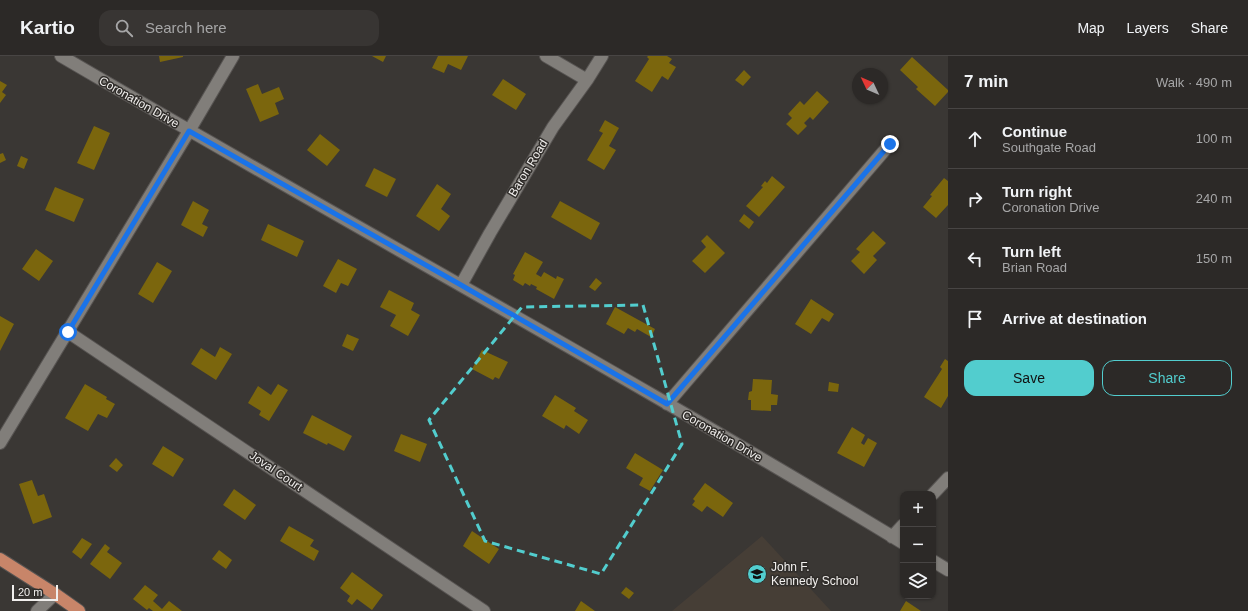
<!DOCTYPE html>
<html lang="en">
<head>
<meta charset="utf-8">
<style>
	:root { --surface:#2c2927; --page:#383533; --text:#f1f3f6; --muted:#a6a6a7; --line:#484544; --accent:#52cdce }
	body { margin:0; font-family:Helvetica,sans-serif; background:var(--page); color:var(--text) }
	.controls { position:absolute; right:12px; bottom:12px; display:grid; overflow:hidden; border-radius:8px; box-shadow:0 1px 3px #0004 }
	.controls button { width:36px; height:36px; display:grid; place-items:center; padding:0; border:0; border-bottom:1px solid var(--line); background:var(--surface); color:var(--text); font:20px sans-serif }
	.compass { position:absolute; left:852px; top:12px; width:36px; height:36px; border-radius:50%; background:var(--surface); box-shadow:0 1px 3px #0004; rotate:314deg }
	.scale { position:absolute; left:12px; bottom:10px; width:46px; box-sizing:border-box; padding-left:4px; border:2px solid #f1efed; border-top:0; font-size:11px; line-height:14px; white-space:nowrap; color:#f1efed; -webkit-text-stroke:3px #302d2a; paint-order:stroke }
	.stop { position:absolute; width:12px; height:12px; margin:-9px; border:3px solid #1a73e8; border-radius:50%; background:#fff }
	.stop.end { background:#1a73e8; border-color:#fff; box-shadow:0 1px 4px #0008 }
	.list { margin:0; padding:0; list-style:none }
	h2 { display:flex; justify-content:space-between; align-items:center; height:52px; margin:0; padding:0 16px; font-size:17px }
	h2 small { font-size:13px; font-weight:400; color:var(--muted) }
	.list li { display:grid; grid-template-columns:26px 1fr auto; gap:12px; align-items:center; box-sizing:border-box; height:60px; padding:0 16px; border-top:1px solid var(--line) }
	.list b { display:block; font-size:15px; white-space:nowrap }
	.list p { margin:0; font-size:13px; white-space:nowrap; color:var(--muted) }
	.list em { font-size:13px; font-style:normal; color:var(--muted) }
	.actions { display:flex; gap:8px; padding:12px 16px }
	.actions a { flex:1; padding:9px 0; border:1px solid var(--accent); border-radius:12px; text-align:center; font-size:14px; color:var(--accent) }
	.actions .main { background:var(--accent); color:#111 }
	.icon { flex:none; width:22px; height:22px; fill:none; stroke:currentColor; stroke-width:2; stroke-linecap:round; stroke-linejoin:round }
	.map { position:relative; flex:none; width:948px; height:555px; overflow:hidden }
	header { display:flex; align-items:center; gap:24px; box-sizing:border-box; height:56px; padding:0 20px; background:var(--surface); border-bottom:1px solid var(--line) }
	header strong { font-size:19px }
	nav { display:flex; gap:22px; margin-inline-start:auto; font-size:14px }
	.search { width:280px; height:36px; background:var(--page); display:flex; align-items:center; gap:10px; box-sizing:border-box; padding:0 14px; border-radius:12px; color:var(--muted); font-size:15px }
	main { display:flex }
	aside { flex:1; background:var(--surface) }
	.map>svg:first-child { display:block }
	.built { fill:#463e36 }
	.building { fill:#7b660d }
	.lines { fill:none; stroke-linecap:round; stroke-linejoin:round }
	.minor-casing { stroke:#575452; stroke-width:14 }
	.major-casing { stroke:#575452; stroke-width:14 }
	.minor { stroke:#817e7a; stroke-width:12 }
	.major { stroke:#c88569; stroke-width:12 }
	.route { stroke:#1a73e8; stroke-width:5 }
	.marked { fill:none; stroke:#52cdce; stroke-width:3; stroke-dasharray:8 5; stroke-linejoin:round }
	.labels { text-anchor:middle; stroke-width:3; stroke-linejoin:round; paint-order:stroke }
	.street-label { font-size:12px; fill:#f1efed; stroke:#302d2a }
	.poi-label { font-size:12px; fill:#f1efed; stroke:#302d2a; text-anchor:start }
</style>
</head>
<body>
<header>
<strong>Kartio</strong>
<div class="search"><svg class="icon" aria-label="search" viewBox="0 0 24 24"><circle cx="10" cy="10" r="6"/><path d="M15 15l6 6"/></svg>Search here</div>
<nav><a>Map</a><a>Layers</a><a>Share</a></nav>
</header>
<main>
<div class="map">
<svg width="948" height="555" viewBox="0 0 948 555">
	<rect width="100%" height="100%" fill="#3a3734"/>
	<path class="built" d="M762,480L831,555H672Z"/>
	<path class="building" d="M159,0H183V1L160,6Z
		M372,0H386L383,6Z
		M438,0H468L461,14L448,8L444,17L432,12Z
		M648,0H667L672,3L669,7L676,11L668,24L662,20L652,36L635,25L649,3L647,1Z
		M912,1L948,34V36L935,50L916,33L918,31L900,14Z
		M744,14L751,21L743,30L735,24Z
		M503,23L526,38L516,54L492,39Z
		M0,25L7,29L2,36L6,39L0,47Z
		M258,28L262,38L279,31L284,43L275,47L279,58L260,66L246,33Z
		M817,35L829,46L813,64L810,61L804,67L807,70L798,79L786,68L792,62L788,58L800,45L804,49Z
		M605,64L619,72L609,90L616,94L604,114L587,104L603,77L599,75Z
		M94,70L110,77L94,114L77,107Z
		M320,78L340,94L327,110L307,94Z
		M3,97L6,104L0,107V98Z
		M21,100L28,103L24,113L17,110Z
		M374,112L396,123L387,141L365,130Z
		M772,120L785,131L759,161L746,150L763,131L761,130L765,125L767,127Z
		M944,122L948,125V149L936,162L923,151L932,140L930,139Z
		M437,128L451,138L441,153L450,160L439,175L416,160Z
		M55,131L84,143L74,166L45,154Z
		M193,145L209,154L202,168L208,171L203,181L181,169Z
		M560,145L600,167L591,184L551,161Z
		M744,158L754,166L749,173L739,165Z
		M268,168L304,185L297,201L261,184Z
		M873,175L886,187L873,200L877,204L864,218L851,205L860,196L856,193Z
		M707,179L725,197L705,217L692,205L706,191L701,185Z
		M36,193L53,205L39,225L22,213Z
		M525,196L543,206L536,218L541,221L544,216L556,223L557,220L564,223L554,243L536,233L537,231L531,228L530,230L525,227L523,230L513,224L515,219L513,218Z
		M338,203L357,213L348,230L341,227L336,237L323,230Z
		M157,206L172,215L153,247L138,238Z
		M596,222L602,227L595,235L589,231Z
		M389,234L414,247L411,254L420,259L408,280L390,270L396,259L380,251Z
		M811,243L834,258L829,266L822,262L811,278L795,268Z
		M615,251L655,273L651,281L637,273L635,276L628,272L624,278L606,268Z
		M0,260L14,268L0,295Z
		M347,278L359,283L353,295L342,290Z
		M220,291L232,298L216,324L191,308L201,292L215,301Z
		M482,294L508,306L499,323L495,321L493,324L472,313Z
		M945,303L948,305V340L941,352L924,341L942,313L940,311Z
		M753,323L772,324L771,338L778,339L777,349H771V355L751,354V344H748L749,336L752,335Z
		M829,326L839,328L838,336L828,335Z
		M85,328L107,341L106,343L115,348L107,362L98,358L88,375L65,362Z
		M278,328L288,334L269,365L259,359L261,355L248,347L258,330L271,339Z
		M555,339L576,352L574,355L588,364L579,378L566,369L564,373L542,360Z
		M312,359L352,380L344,395L328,387L327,389L303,377Z
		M852,371L865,379L861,387L864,389L868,382L877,387L864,411L837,397Z
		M401,378L427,388L420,406L394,395Z
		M163,390L184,403L173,421L152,408Z
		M635,397L663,414L650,435L639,429L643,422L626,412Z
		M116,402L123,409L117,416L109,410Z
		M32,424L38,440L44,438L52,461L33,468L19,428Z
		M705,427L733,447L723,461L707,450L702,456L692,449L695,445L693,443Z
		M234,433L256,449L245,464L223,449Z
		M289,470L314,484L310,490L319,495L314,505L280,485Z
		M472,475L499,493L489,508L463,490Z
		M82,482L92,488L81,503L72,496Z
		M105,488L110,492L107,496L122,507L110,523L90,508Z
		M219,494L232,504L226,513L212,503Z
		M352,516L383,539L372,554L357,543L352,549L347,545L350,540L340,532Z
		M145,529L158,539L153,545L162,553L169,545L182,555H153L149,552L147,554L133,543Z
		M626,531L634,537L629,543L621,537Z
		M581,545L595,555H575Z
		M906,545L921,555H900Z"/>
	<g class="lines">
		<defs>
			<path id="minor" d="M61,0C341,164 626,319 903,487
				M546,0L587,24
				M461,229L490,177L553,71L587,24L602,0
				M68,276L484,555
				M667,348L890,88
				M0,387L189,75L233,0
				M933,438L948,422
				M892,481L903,469
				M933,505L948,514
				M37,555L55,538"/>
			<path id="major" d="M0,503L55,538L79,555"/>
		</defs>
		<use href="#minor" class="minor-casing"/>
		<use href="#major" class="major-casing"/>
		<use href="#minor" class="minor"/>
		<use href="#major" class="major"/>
	</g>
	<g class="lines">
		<path class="route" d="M68,276L189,75L461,229L667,348L890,88"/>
	</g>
	<path class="marked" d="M643,249L682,388L601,518L485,485L429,364L522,251Z"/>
	<defs>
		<symbol id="school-disc" viewBox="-11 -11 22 22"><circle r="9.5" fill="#52cdce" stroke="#302d2a"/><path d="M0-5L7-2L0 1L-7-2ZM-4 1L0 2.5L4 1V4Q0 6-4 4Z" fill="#111"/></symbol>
	</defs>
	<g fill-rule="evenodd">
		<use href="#school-disc" x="746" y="507" width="22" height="22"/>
	</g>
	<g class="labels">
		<g class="street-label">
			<text transform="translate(139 46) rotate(30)" y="4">Coronation Drive</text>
			<text transform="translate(528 112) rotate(-59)" y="4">Baron Road</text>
			<text transform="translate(722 380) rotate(30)" y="4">Coronation Drive</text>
			<text transform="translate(276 415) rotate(34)" y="4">Joval Court</text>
		</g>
		<g class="poi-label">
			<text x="771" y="515">John F.<tspan x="771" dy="14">Kennedy School</tspan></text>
		</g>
	</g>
</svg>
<div class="controls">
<button>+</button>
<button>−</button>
<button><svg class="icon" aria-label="layers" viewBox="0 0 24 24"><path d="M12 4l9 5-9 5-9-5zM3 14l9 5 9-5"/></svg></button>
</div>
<svg class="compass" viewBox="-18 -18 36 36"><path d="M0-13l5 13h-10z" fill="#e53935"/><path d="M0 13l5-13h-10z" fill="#a6a6a7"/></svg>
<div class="scale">20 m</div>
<div class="stop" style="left:68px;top:276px"></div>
<div class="stop end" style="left:890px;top:88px"></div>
</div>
<aside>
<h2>7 min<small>Walk · 490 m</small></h2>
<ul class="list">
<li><svg class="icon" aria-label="ahead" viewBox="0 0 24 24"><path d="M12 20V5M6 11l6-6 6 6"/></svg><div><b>Continue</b><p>Southgate Road</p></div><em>100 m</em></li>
<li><svg class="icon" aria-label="right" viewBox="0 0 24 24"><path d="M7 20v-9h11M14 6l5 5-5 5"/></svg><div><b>Turn right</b><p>Coronation Drive</p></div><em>240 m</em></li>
<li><svg class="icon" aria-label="left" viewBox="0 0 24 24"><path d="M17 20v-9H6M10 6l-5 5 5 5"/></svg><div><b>Turn left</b><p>Brian Road</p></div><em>150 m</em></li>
<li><svg class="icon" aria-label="arrive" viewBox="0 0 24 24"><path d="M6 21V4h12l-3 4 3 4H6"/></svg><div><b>Arrive at destination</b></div></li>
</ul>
<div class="actions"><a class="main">Save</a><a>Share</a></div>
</aside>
</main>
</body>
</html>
